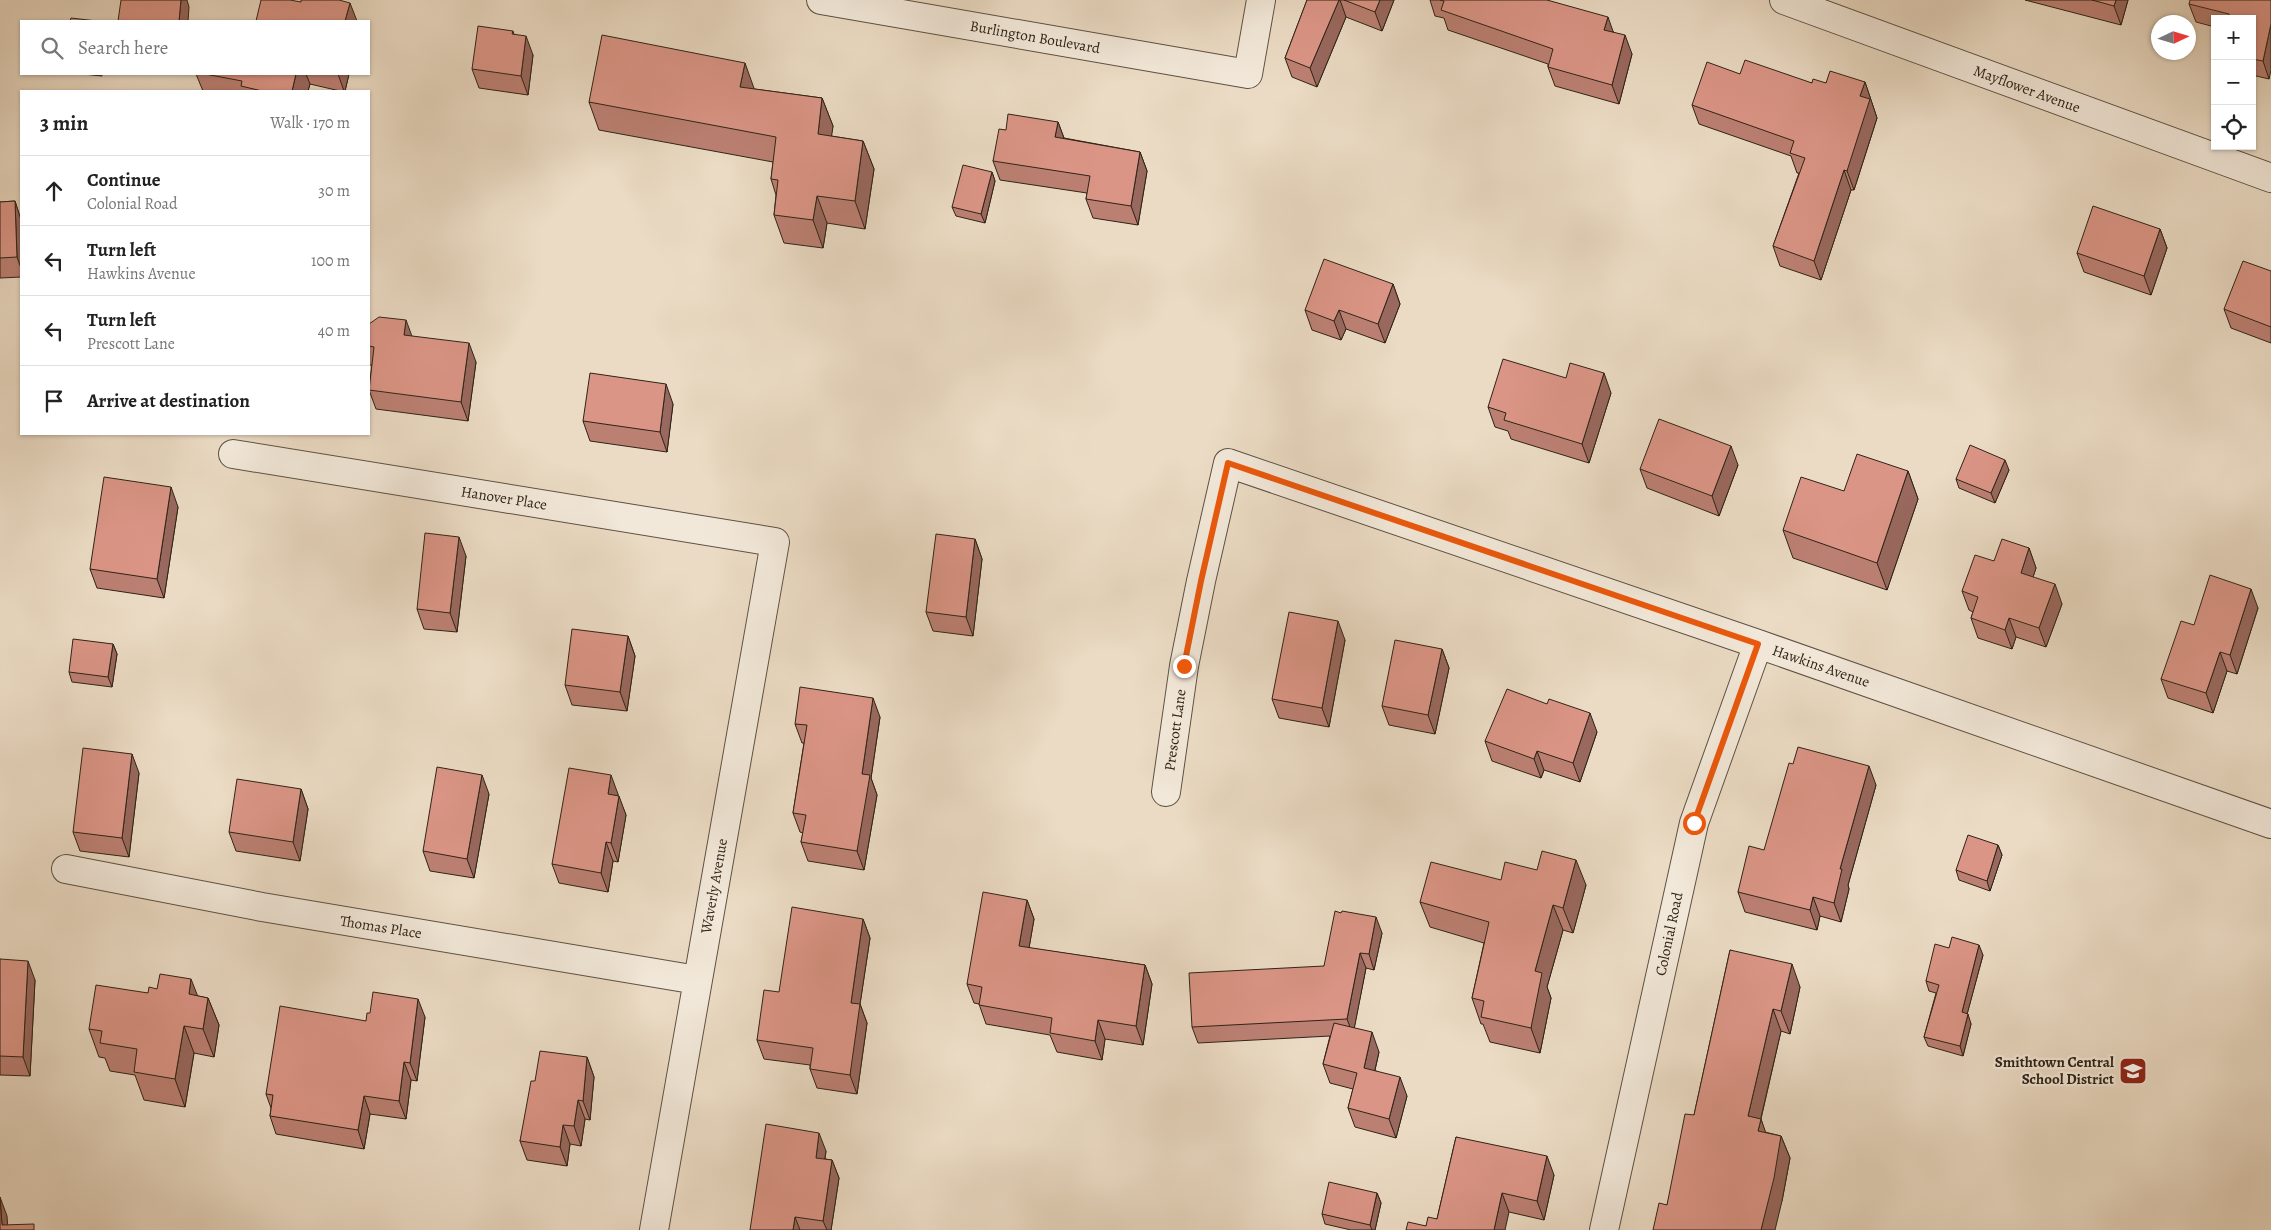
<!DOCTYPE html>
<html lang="en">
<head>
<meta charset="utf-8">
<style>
	:root { --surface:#fff; --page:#f6f6f6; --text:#222; --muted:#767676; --line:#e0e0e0 }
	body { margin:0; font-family:Alegreya,serif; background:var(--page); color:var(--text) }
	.controls { position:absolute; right:15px; top:15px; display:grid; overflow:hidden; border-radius:0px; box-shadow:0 1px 4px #0004 }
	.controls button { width:45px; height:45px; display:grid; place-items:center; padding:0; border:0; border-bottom:1px solid var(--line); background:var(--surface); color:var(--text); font:25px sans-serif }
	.compass { position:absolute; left:2151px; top:15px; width:45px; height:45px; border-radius:50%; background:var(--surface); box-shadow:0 1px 4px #0004; rotate:86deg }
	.stop { position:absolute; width:15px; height:15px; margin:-11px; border:4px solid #ea580c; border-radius:50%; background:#fff }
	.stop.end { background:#ea580c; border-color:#fff; box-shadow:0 1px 5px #0008 }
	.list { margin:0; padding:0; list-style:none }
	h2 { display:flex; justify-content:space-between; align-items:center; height:65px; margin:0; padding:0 20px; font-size:21px }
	h2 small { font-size:16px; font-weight:400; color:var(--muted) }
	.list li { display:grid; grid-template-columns:32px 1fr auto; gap:15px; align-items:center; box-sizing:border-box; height:70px; padding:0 20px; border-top:1px solid var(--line) }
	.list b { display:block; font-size:19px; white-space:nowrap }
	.list p { margin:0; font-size:16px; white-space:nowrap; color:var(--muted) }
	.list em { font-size:16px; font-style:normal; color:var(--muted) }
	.icon { flex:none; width:28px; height:28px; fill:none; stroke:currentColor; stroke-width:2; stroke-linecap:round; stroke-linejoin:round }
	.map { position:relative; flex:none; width:2271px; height:1230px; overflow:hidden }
	.search { position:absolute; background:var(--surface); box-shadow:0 1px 4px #0004; left:20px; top:20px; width:350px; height:55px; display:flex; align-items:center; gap:12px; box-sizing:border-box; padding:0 18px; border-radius:0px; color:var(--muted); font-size:19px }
	.panel { position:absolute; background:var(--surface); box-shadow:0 1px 4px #0004; left:20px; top:90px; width:350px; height:345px; border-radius:0px }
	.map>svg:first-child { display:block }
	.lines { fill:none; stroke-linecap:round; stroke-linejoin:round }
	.street-casing { stroke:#5d5142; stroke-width:30 }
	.street { stroke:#f2e8d9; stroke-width:28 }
	.wall { fill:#bc8073; stroke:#2e2317 }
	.shaded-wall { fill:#99685e; stroke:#2e2317 }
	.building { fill:#db9586; stroke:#2e2317 }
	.route { stroke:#ea580c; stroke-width:6 }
	.labels { text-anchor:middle; stroke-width:4.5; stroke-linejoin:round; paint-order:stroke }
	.street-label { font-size:15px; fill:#2e2317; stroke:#f2e8d9 }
	.poi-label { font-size:15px; font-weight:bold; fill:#2e2317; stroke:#f2e8d9; text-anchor:end }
</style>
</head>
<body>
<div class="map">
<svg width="2271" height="1230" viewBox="0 0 2271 1230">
	<rect width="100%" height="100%" fill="#ebdbc4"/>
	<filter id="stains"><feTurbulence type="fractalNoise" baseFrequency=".004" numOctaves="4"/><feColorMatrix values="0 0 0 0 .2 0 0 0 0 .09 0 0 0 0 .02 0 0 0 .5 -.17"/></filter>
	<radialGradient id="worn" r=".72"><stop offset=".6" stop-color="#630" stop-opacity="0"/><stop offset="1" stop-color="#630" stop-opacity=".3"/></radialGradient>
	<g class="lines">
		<defs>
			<path id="street" d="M821,0L1248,74L1261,0
				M1784,0L2271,178
				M233,454L775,542L654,1230
				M1166,792L1184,666L1201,581L1228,463L1758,644L2271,824
				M66,869L262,907L697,980
				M1604,1230L1694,823L1758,644"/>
		</defs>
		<use href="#street" class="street-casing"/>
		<use href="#street" class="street"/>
	</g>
	<path class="wall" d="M1307,0H1394L1382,31L1346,17L1317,87L1292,77L1285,58Z
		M1430,0H1547L1614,32L1632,54L1619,104L1555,86L1548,67V64L1448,30L1444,18L1435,16Z
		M2025,0H2128L2121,25Z
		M2271,0L2269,79L2252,75V19H2215V27L2196,22L2189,4Z
		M513,31L514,34L533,55L528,95L479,88L472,69Z
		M83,74H102V76Z
		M196,74H349L345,91H340L310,84L308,91H203Z
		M1740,74L1812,83L1865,82L1877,118L1854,190H1851L1821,280L1780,266L1773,246L1799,173H1797L1791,156L1699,124L1692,105Z
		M754,89L822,98L833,126L831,136L863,141L874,169L865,229L827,223L823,248L784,243L774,215L776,195L771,179L773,162L599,130L589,102Z
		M1058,122L1064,138L1140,152L1147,171L1138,225L1093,218L1086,199L1087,193L1000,180L993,161L1006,130Z
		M992,172L995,181L985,223L956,216L952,207Z
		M15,201L21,220V277L0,278V202Z
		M2160,229L2167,248L2151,295L2084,272L2077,253Z
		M2271,271V343L2231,328L2224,309Z
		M1393,284L1400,304L1385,343L1346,329L1341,340L1312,330L1305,310Z
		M369,324L411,336L476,362L468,421L376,409L369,390L372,365H369Z
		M1611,393L1589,463L1511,439L1508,431L1495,427L1488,407Z
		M673,404L667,452L590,441L583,421Z
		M1738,465L1719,516L1647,488L1640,469Z
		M2009,470L1995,503L1959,488L1956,479Z
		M1908,471L1918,499L1887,590L1793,558L1783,530L1844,491Z
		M178,507L164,598L97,588L90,569Z
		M975,539L982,559L973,636L933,631L926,612Z
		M2029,548L2036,568L2033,577L2062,604L2046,647L2016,637L2012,649L1978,638L1971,618L1973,612L1969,610L1962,591L1994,561Z
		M466,556L457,632L424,629L417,609Z
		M2258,608L2237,674L2227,671L2213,713L2168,698L2161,679L2194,625Z
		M628,636L635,656L627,711L572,705L565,685Z
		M1345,640L1329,727L1279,718L1272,699Z
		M113,644L117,654L112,687L72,682L69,672Z
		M1442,649L1449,668L1435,734L1389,725L1382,706Z
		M880,717L871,778L877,795L864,870L808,861L801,842L803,833L800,832L793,813L804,743H802L795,724Z
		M1597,732L1580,782L1544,770L1541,778L1492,761L1485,741Z
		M139,773L129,857L80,851L73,832Z
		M1876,785L1848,885L1849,889L1841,922L1820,916L1817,930L1745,912L1738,892L1764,850Z
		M301,789L308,809L300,861L236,851L229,832Z
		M489,794L474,878L430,871L423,851Z
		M618,794V796L626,815L618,862L613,861L608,892L559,883L552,864Z
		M1998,845L2002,855L1990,891L1959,880L1956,870Z
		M1586,885L1573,933L1563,930L1547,987L1551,998L1540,1053L1490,1042L1483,1024H1481L1472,998L1484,943L1430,927L1420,902Z
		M1027,900L1034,919L1029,948L1145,965L1152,984L1143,1045L1105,1039L1102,1060L1057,1052L1050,1035L986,1024L979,1004L974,1003L967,984Z
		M863,919L870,938L860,1004L867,1023L857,1094L817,1088L810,1069V1065L764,1059L757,1040L779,992Z
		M1382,933L1374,970L1366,968L1354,1028L1379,1052L1375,1070L1407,1096L1396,1138L1355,1127L1348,1108L1353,1089L1330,1083L1323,1064L1330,1036L1198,1043L1192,1027L1324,966Z
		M1949,948L1983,955L1967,1014L1971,1024L1963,1056L1928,1046L1924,1037L1936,993L1929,991L1926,981Z
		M1730,950L1800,987L1790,1034L1781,1031L1761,1119L1765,1132L1781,1136L1790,1158L1782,1201L1667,1205L1694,1115Z
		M0,959L35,980L30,1076L0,1075Z
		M148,993L198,996L208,998L219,1025L214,1057L194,1053L185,1107L144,1100L135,1075L110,1071L105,1058L99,1057L89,1029Z
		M425,1017L417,1081L411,1080L406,1119L370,1114L364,1149L276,1134L270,1116L271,1108L266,1094L366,1021Z
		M587,1057L594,1077L590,1120L585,1119L581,1146L570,1144L567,1166L527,1160L520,1141L535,1081Z
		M1456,1137L1554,1175L1544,1220L1509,1212L1406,1230L1426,1226L1437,1219Z
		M826,1151L825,1159L832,1160L839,1178L831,1230H750Z
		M1377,1193L1381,1203L1375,1230H1351L1325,1224L1322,1214Z"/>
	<path class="shaded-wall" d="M181,0H187L189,7L188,21H179Z
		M1339,0H1340L1346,17L1317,87L1310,68Z
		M1380,0H1394L1382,31L1375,12Z
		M2116,0H2128L2121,25L2114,6Z
		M350,3L357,21H345Z
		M1608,17L1615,37L1604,30Z
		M2271,24V70L2269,79L2263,61Z
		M1625,35L1632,54L1619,104L1612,85Z
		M526,36L533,55L528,95L521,76Z
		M745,63L755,91L740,87Z
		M296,74H306L310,84L308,91H292Z
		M338,74H349L345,91H344Z
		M1865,82L1877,118L1854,190L1847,171L1860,96Z
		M822,98L833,126L828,162L818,134Z
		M1058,122L1065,141L1055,137Z
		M863,141L874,169L865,229L855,201Z
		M1140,152L1147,171L1138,225L1131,206Z
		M1844,170L1851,190L1821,280L1814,261Z
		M992,172L995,181L985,223L981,214Z
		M817,196L827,223L823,248L813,220Z
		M15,201L21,220V268L17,257Z
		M2160,229L2167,248L2151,295L2144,276Z
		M1393,284L1400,304L1385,343L1378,324Z
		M1339,310L1346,329L1341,340L1334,321Z
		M406,320L413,339L404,335Z
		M469,343L476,362L468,421L461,402Z
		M1604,373L1611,393L1589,463L1582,444Z
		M666,384L673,404L667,452L660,432Z
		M1731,446L1738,465L1719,516L1712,496Z
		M2005,460L2009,470L1995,503L1991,493Z
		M1908,471L1918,499L1887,590L1877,563Z
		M171,487L178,507L164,598L157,579Z
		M459,537L466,556L457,632L450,613Z
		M975,539L982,559L973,636L966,617Z
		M2029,548L2036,568L2028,592L2021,573Z
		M2055,584L2062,604L2046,647L2039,628Z
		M2251,589L2258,608L2237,674L2230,655Z
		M2009,618L2016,637L2012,649L2005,630Z
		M1338,621L1345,640L1329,727L1322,708Z
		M628,636L635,656L627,711L620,692Z
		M113,644L117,654L112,687L108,677Z
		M1442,649L1449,668L1435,734L1428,715Z
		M2220,652L2227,671L2213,713L2206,693Z
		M873,698L880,717L871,778L877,795L864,870L857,851L862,774Z
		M1590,713L1597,732L1580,782L1573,763Z
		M1537,751L1544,770L1541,778L1534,759Z
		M132,754L139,773L129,857L122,838Z
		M1869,766L1876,785L1848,885L1849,889L1841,922L1834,903L1840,869Z
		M482,775L489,794L474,878L467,859Z
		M611,775L618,794L615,813L608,794Z
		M301,789L308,809L300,861L293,842Z
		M619,796L626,815L618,862L611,843Z
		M606,842L613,861L608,892L601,873Z
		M1998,845L2002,855L1990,891L1987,881Z
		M1576,860L1586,885L1573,933L1563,908Z
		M1813,897L1820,916L1817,930L1810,910Z
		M1027,900L1034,919L1026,965L1019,946Z
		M1553,905L1563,930L1547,987L1551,998L1540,1053L1531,1028L1535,971Z
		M1376,917L1382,933L1374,970L1369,954Z
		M863,919L870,938L860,1004L867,1023L857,1094L850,1075L851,1003Z
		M1979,945L1983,955L1965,1022L1962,1012Z
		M1360,953L1366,968L1353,1035L1347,1019Z
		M28,961L35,980L30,1076L23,1057Z
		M1792,964L1800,987L1790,1034L1781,1011Z
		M1145,965L1152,984L1143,1045L1136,1026Z
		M191,979L202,1007L189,994Z
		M208,998L219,1025L214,1057L203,1029Z
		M418,999L425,1017L417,1081L410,1063Z
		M1773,1009L1781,1031L1756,1139L1748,1116Z
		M1968,1014L1971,1024L1963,1056L1960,1046Z
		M1098,1020L1105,1039L1102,1060L1095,1041Z
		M184,1026L194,1053L185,1107L175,1079Z
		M1372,1032L1379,1052L1371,1087L1364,1068Z
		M587,1057L594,1077L590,1120L583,1101Z
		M404,1062L411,1080L406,1119L399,1101Z
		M1400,1077L1407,1096L1396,1138L1389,1119Z
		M364,1096L370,1114L364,1149L358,1130Z
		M578,1100L585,1119L581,1146L574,1126Z
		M1761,1119L1769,1142L1758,1131Z
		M563,1125L570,1144L567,1166L560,1147Z
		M819,1133L826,1151L822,1176L816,1158Z
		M1781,1136L1790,1158L1782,1201L1775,1230H1761Z
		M1547,1156L1554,1175L1544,1220L1537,1201Z
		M832,1160L839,1178L831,1230H827L823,1221Z
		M1377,1193L1381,1203L1375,1230H1372L1370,1225Z
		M1502,1193L1509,1212L1505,1230H1494Z
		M0,1197L7,1216L8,1230L2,1225Z
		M795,1217L800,1230H793Z"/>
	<path class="building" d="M121,0H181L179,21H118Z
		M261,0H290L301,2V0H339L350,3L345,21H256Z
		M1307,0H1339L1310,68L1285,58Z
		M1344,0H1380L1375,12Z
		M1440,0H1547L1608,17L1604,30L1625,35L1612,85L1548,67L1553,49L1441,10L1444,1Z
		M2092,0H2116L2114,6Z
		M2190,0H2271V24L2263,61L2252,59V19H2228L2229,14L2189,4Z
		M71,18L97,21H70Z
		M478,26L513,31L512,34L526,36L521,76L472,69Z
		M602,35L745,63L740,87L822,98L818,134L863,141L855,201L817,196L813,220L774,215L778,180L771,179L776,137L589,102Z
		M1745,60L1812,83L1813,79L1826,83L1830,71L1865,82L1860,96L1870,99L1847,171L1844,170L1814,261L1773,246L1805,158L1790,153L1794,141L1692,105L1707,62L1740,74Z
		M205,74H296L292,91H262L241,86L242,81Z
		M1008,114L1058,122L1055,137L1140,152L1131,206L1086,199L1090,176L993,161L999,129L1006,130Z
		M963,165L992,172L981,214L952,207Z
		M15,201L17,257L0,258V202Z
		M2093,206L2160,229L2144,276L2077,253Z
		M1324,259L1393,284L1378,324L1339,310L1334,321L1305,310Z
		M2243,261L2271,271V327L2224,309Z
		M379,317L406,320L404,335L469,343L461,402L369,390L374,347L369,346V324Z
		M1503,359L1566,378L1570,363L1604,373L1582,444L1504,420L1506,413L1488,407Z
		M590,373L666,384L660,432L583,421Z
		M1659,419L1731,446L1712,496L1640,469Z
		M1970,445L2005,460L1991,493L1956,479Z
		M1857,454L1908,471L1877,563L1783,530L1801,477L1844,491Z
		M104,477L171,487L157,579L90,569Z
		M425,533L459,537L450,613L417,609Z
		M936,534L975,539L966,617L926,612Z
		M2002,539L2029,548L2021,573L2055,584L2039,628L2009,618L2005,630L1971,618L1978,597L1962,591L1975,555L1994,561Z
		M2210,575L2251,589L2230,655L2220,652L2206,693L2161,679L2181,621L2194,625Z
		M1289,612L1338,621L1322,708L1272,699Z
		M572,629L628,636L620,692L565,685Z
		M73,639L113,644L108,677L69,672Z
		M1395,640L1442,649L1428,715L1382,706Z
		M800,687L873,698L862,774L870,775L857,851L801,842L806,815L793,813L807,725L795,724Z
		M1507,689L1547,704L1549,699L1590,713L1573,763L1537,751L1534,759L1485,741Z
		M1798,747L1869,766L1840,869H1842L1834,903L1813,897L1810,910L1738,892L1749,846L1764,850L1789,763L1793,764Z
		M83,748L132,754L122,838L73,832Z
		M437,767L482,775L467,859L423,851Z
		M569,768L611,775L608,794L619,796L611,843L606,842L601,873L552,864Z
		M237,779L301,789L293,842L229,832Z
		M1968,835L1998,845L1987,881L1956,870Z
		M1542,851L1576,860L1563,908L1553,905L1535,971L1542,973L1531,1028L1481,1017L1484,1001L1472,998L1489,922L1420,902L1431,862L1501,880L1505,862L1537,870Z
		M983,892L1027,900L1019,946L1145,965L1136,1026L1098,1020L1095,1041L1050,1033L1052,1018L979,1005L982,987L967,984Z
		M792,907L863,919L851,1003L860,1004L850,1075L810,1069L813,1048L757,1040L764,990L779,992Z
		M1335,911L1341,913L1342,911L1376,917L1369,954L1360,953L1347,1019L1192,1027L1189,973L1324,966Z
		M1952,937L1979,945L1962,1012L1968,1014L1960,1046L1924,1037L1939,985L1926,981L1935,944L1949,948Z
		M1730,950L1792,964L1781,1011L1773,1009L1748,1116L1761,1119L1758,1131L1781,1136L1774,1178L1761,1230H1653L1659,1203L1667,1205L1685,1114L1694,1115Z
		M0,959L28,961L23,1057L0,1056Z
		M160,974L191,979L189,994L208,998L203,1029L184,1026L175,1079L134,1072L137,1049L100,1043L102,1031L89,1029L96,985L148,993L149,987L157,989Z
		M373,992L418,999L410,1063L404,1062L399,1101L364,1096L358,1130L270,1116L273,1095L266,1094L280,1006L366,1021L367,1013H370Z
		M1334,1023L1372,1032L1364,1068L1400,1077L1389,1119L1348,1108L1357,1073L1323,1064Z
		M540,1051L587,1057L583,1101L578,1100L574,1126L563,1125L560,1147L520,1141L531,1081H535Z
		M766,1124L819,1133L816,1158L832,1160L823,1221L795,1217L793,1230H750Z
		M1456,1137L1547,1156L1537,1201L1502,1193L1494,1230H1406L1408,1222L1426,1226L1428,1217L1437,1219Z
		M1329,1182L1377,1193L1370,1225L1322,1214Z
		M0,1197L2,1225L34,1224V1230H0Z"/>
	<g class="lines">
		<path class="route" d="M1184,666L1201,581L1228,463L1758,644L1694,823"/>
	</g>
	<defs>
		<symbol id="school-square" viewBox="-11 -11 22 22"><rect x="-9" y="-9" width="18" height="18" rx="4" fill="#8f2418" stroke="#f2e8d9"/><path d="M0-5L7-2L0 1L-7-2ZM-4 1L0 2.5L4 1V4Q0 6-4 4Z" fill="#fff"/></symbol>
	</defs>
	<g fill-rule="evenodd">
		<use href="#school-square" x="2117" y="1055" width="32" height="32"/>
	</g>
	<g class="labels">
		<g class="street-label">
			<text transform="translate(1035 37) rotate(10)" y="5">Burlington Boulevard</text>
			<text transform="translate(2027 89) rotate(20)" y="5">Mayflower Avenue</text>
			<text transform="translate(504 498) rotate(9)" y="5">Hanover Place</text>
			<text transform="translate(1821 666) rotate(19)" y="5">Hawkins Avenue</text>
			<text transform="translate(1175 730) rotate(-82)" y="5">Prescott Lane</text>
			<text transform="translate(714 886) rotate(-80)" y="5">Waverly Avenue</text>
			<text transform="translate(381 927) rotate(9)" y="5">Thomas Place</text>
			<text transform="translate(1669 934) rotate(-78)" y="5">Colonial Road</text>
		</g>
		<g class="poi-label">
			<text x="2114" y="1067">Smithtown Central<tspan x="2114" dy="17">School District</tspan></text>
		</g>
	</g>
	<rect width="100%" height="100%" filter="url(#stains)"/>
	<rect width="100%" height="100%" fill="url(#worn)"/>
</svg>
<div class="controls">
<button>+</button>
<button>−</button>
<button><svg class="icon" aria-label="locate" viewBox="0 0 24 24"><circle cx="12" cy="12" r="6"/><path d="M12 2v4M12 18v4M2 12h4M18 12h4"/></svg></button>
</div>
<svg class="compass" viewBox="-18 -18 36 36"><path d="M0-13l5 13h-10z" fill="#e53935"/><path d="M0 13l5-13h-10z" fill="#767676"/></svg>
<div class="stop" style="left:1694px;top:823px"></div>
<div class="stop end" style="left:1184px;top:666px"></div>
<div class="search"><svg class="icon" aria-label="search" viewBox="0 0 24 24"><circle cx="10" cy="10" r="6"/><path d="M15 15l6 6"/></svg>Search here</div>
<section class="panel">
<h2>3 min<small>Walk · 170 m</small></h2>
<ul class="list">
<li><svg class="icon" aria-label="ahead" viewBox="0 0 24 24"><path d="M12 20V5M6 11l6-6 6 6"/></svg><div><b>Continue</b><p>Colonial Road</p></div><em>30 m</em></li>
<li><svg class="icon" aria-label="left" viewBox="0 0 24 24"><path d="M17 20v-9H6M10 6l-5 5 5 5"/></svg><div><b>Turn left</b><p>Hawkins Avenue</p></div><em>100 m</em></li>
<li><svg class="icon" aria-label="left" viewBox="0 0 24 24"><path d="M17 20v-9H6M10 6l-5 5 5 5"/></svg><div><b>Turn left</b><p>Prescott Lane</p></div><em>40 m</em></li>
<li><svg class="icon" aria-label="arrive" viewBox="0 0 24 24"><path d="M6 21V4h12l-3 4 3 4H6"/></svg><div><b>Arrive at destination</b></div></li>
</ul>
</section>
</div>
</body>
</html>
